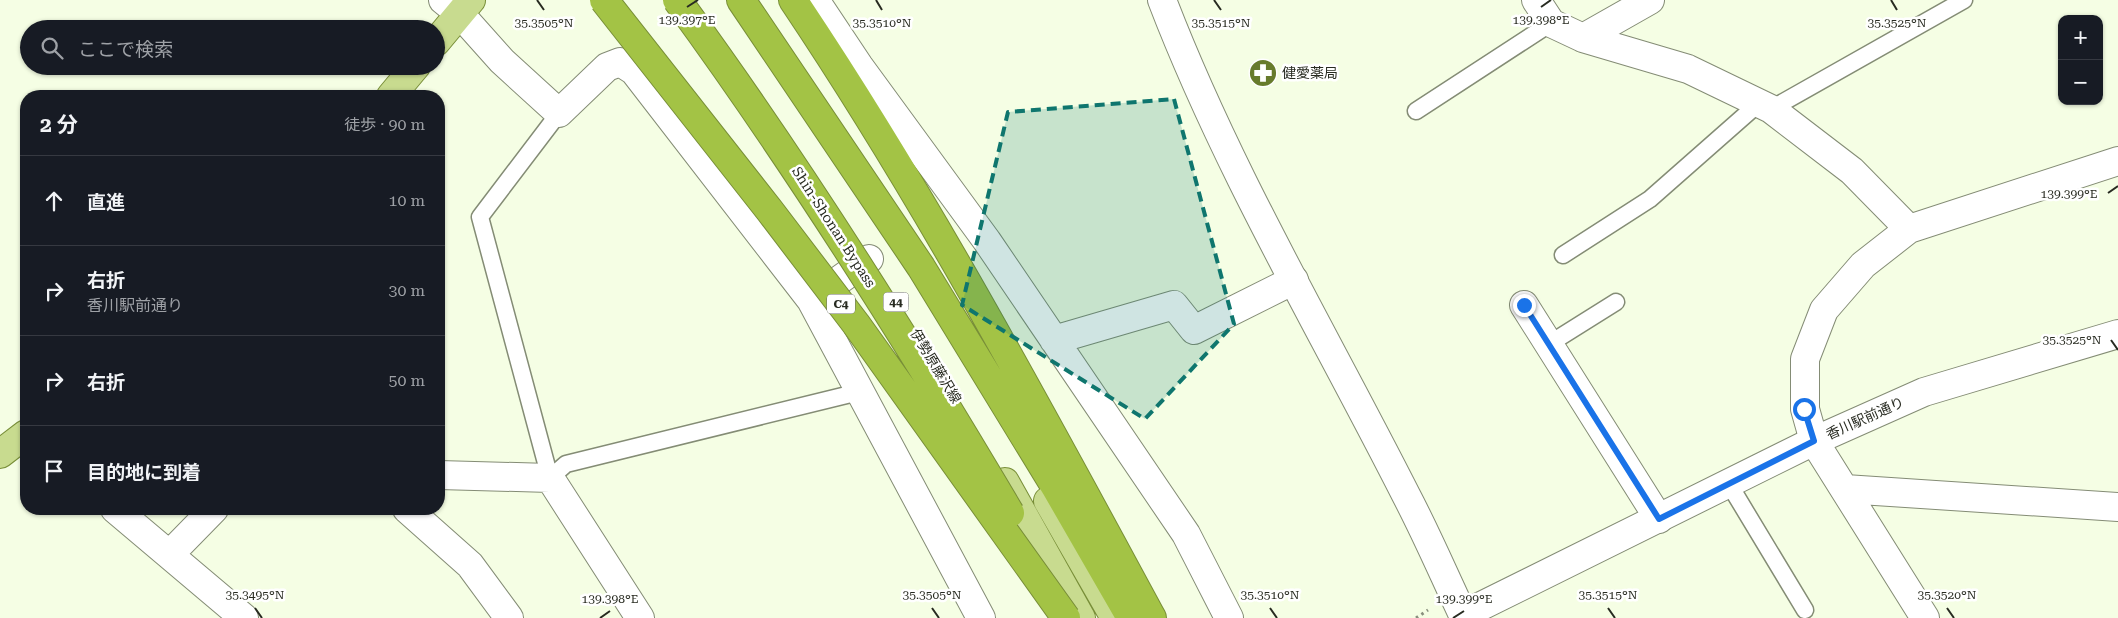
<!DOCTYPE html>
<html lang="ja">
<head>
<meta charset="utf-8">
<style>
	:root { --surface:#171b24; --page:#242831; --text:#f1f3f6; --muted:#9ea1a6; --line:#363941 }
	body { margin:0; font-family:"Roboto Serif","Noto Sans JP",serif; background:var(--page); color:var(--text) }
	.controls { position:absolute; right:15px; top:15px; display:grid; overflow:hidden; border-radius:10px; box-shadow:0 1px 4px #0004 }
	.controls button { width:45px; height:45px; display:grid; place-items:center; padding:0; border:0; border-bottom:1px solid var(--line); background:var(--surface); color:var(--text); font:25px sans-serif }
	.stop { position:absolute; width:15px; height:15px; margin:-11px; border:4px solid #1a73e8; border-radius:50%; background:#fff }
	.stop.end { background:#1a73e8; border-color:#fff; box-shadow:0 1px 5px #0008 }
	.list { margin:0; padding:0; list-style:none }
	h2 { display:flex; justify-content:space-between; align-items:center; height:65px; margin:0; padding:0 20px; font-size:21px }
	h2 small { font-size:16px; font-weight:400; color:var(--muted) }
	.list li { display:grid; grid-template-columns:32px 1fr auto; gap:15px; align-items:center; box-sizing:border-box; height:90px; padding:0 20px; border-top:1px solid var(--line) }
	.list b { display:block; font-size:19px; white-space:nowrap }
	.list p { margin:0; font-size:16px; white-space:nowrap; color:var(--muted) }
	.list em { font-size:16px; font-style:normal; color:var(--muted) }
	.icon { flex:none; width:28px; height:28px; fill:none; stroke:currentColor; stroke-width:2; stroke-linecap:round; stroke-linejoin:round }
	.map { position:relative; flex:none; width:2118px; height:618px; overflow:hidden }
	.search { position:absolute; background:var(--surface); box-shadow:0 1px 4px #0004; left:20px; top:20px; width:425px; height:55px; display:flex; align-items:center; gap:12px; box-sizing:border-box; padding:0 18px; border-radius:28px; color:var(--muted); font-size:19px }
	.panel { position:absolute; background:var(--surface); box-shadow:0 1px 4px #0004; left:20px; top:90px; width:425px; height:425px; border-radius:20px }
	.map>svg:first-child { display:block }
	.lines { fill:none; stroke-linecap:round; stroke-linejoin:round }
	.service-casing { stroke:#848c75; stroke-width:19 }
	.minor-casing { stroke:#848c75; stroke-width:30 }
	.tertiary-casing { stroke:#848c75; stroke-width:30 }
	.primary-casing { stroke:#788e38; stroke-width:30 }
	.motorway-casing { stroke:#788e38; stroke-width:30 }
	.path { stroke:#898f7d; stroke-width:3; stroke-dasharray:2.5 4; stroke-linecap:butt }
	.service { stroke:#fff; stroke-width:16 }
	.minor { stroke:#fff; stroke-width:28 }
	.tertiary { stroke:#fff; stroke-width:28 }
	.primary { stroke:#c8db8f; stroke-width:28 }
	.motorway { stroke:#a3c345; stroke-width:28 }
	.motorway-bridge-casing { stroke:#788e38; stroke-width:30; stroke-linecap:butt }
	.motorway-bridge { stroke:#a3c345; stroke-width:28 }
	.route { stroke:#1a73e8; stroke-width:6 }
	.marked { fill:#0f766e; fill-opacity:0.2; stroke:#0f766e; stroke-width:4; stroke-dasharray:10 6; stroke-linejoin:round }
	.ticks { fill:none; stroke:#282b21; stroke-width:2 }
	.labels { text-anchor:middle; stroke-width:5; stroke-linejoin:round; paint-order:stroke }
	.shield { fill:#fff; stroke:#686b64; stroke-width:1 }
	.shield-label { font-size:12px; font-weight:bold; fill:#282b21 }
	.poi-label { font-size:14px; fill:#282b21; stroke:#fff; text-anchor:start }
	.street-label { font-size:14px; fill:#282b21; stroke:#fff }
	.ticks-label { font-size:12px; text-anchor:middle; fill:#282b21; stroke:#fff; stroke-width:5; stroke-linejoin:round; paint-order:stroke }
</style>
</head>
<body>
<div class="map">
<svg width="2118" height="618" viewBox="0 0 2118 618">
	<rect width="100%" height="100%" fill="#f5fee4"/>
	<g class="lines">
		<defs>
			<path id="service" d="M1771,109L1964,0
				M1416,111L1551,23
				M559,113L480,217L550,478L566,464L859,392
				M1563,255L1650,199L1759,103
				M1549,344L1616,302
				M1729,484L1805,610"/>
			<path id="minor" d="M443,0L460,14L502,61L559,113L607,67L620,62L634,71L811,300
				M815,0L859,66L987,241L1186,534L1229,618
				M1536,0L1551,23L1583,38L1688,69L1771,109L1852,171L1909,229L1863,265L1824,310L1805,359V409L1814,441L1925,618
				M1583,38L1650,0
				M1909,229L2118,161
				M869,259L811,300L981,618
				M1524,305L1659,519
				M1054,340L1174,305L1194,330L1294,280
				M439,475L550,478L640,618
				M1845,489L2118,507
				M115,509L244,618
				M407,509L470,565L509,618
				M170,554L214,509"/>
			<path id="tertiary" d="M1162,0C1228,172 1323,331 1406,495C1427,535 1444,575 1463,615L1814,441L1924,392L2118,334"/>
			<path id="primary" d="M436,42L471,0
				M391,96L416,66
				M0,454L26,434
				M1005,482L1081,618
				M1048,501L1115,618"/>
			<path id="motorway" d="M741,0L921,267L1056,488L1131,618
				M793,0C926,198 1038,408 1152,618"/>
		</defs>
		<use href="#service" class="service-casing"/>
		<use href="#minor" class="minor-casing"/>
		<use href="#tertiary" class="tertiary-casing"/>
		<use href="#primary" class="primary-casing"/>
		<use href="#motorway" class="motorway-casing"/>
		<path class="path" d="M1416,618L1428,610"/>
		<use href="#service" class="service"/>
		<use href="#minor" class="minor"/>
		<use href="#tertiary" class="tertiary"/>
		<use href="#primary" class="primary"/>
		<use href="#motorway" class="motorway"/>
		<defs>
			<path id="motorway-bridge" d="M604,0L770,211L856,324L1066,618
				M677,0C798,165 906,337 1010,513"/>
		</defs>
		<use href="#motorway-bridge" class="motorway-bridge-casing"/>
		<use href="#motorway-bridge" class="motorway-bridge"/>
	</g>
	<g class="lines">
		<path class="route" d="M1524,305L1659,519L1814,441L1804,409"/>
	</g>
	<path class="marked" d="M1174,99L1234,324L1145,419L962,305L1008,112Z"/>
	<path class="ticks" d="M537,0L544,10M876,0L882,10M1214,0L1221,10M1891,0L1897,10M687,7L698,0M1541,7L1551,0M2108,193L2118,186M2111,340L2118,350M255,608L262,618M932,608L939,618M1270,608L1277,618M1608,608L1615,618M1947,608L1954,618M600,618L610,611M1453,618L1464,611"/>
	<defs>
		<symbol id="pharmacy-disc" viewBox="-11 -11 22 22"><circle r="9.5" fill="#677b2c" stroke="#fff"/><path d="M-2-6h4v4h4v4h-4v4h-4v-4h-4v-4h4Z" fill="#fff"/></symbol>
	</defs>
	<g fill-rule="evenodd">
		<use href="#pharmacy-disc" x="1247" y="57" width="32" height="32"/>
	</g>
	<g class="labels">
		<g class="shield">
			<rect x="883.5" y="292.5" width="25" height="19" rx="4"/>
			<rect x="827" y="294.5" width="28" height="19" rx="4"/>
		</g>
		<g class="shield-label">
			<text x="896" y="306">44</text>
			<text x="841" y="308">C4</text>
		</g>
		<g class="poi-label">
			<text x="1282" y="78">健愛薬局</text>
		</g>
		<g class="street-label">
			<text transform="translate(834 227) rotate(57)" y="5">Shin-Shonan Bypass</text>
			<text transform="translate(936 366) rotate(59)" y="5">伊勢原藤沢線</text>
			<text transform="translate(1865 418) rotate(-24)" y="5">香川駅前通り</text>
		</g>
	</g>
	<g class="ticks-label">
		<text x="687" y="24">139.397°E</text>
		<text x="1541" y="24">139.398°E</text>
		<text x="544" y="27">35.3505°N</text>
		<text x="882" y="27">35.3510°N</text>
		<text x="1221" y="27">35.3515°N</text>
		<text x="1897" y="27">35.3525°N</text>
		<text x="2069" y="198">139.399°E</text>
		<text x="2072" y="344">35.3525°N</text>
		<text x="255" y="599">35.3495°N</text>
		<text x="932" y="599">35.3505°N</text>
		<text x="1270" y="599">35.3510°N</text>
		<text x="1608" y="599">35.3515°N</text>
		<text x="1947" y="599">35.3520°N</text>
		<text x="610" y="603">139.398°E</text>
		<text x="1464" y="603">139.399°E</text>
	</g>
</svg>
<div class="controls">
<button>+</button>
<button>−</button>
</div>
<div class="stop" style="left:1804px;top:409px"></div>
<div class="stop end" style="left:1524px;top:305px"></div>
<div class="search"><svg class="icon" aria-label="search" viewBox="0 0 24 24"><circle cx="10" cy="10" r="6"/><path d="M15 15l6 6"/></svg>ここで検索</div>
<section class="panel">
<h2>2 分<small>徒歩 · 90 m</small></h2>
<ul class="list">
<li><svg class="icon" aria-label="ahead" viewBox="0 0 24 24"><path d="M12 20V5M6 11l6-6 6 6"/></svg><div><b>直進</b></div><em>10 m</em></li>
<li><svg class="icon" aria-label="right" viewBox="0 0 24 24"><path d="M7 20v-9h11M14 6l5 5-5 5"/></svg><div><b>右折</b><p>香川駅前通り</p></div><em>30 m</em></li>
<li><svg class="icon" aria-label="right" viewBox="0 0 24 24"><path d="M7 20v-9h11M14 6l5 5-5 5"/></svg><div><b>右折</b></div><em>50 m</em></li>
<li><svg class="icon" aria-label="arrive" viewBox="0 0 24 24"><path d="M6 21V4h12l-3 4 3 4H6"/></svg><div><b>目的地に到着</b></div></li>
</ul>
</section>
</div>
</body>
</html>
